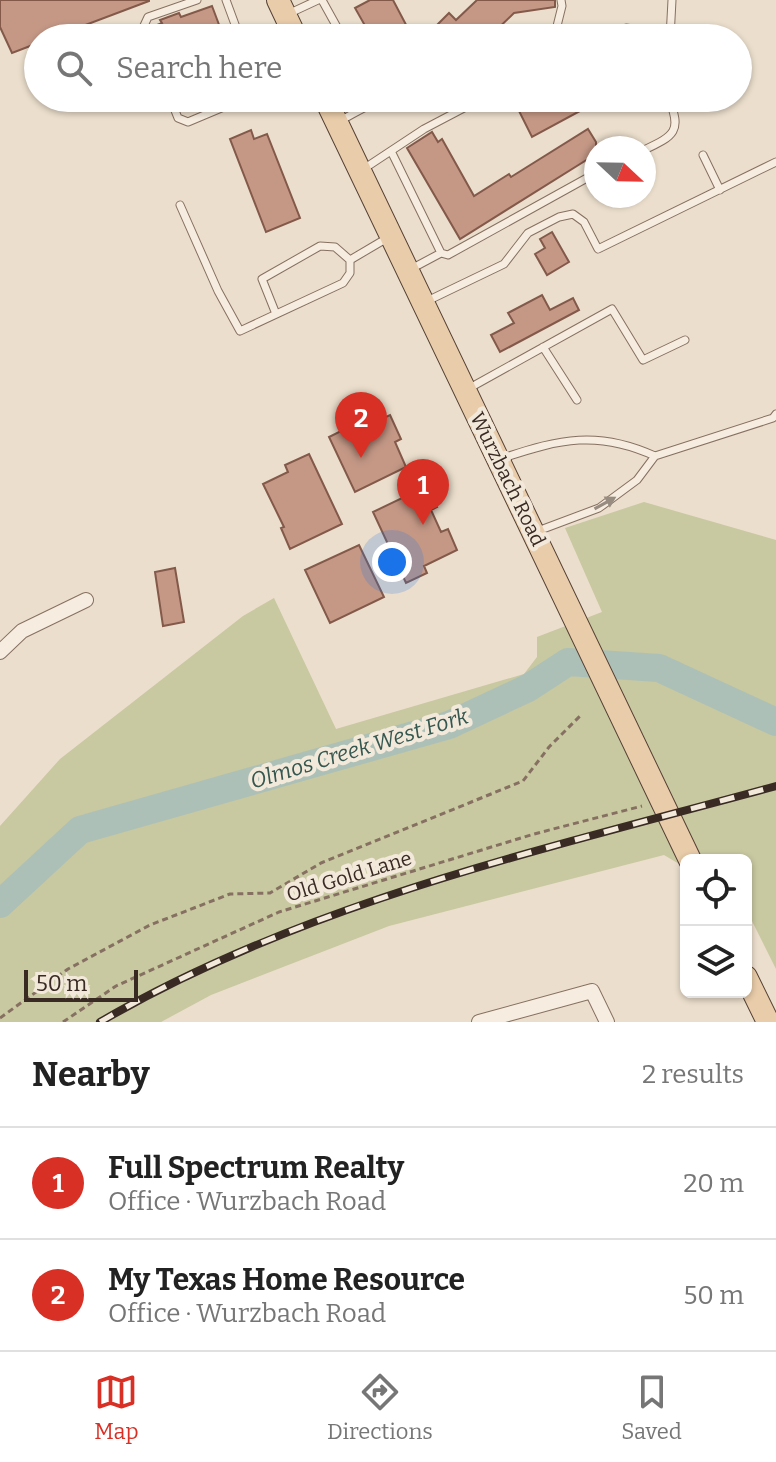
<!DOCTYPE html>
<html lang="en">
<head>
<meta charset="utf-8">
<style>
	:root { --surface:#fff; --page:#f6f6f6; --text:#222; --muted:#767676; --line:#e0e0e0; --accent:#d93025 }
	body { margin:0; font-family:Bitter,serif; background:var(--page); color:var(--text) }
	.controls { position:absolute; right:24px; bottom:24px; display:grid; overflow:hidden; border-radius:12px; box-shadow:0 2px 6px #0004 }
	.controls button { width:72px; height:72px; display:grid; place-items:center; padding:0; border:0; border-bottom:2px solid var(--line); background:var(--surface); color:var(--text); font:40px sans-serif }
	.compass { position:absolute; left:584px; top:136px; width:72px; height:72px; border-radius:50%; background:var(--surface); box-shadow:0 2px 6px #0004; rotate:112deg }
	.scale { position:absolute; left:24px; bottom:20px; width:114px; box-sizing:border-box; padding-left:8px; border:4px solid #392b23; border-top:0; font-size:22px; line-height:28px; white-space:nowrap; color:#392b23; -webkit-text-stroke:6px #f3e9db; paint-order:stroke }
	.you { position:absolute; left:392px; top:562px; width:28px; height:28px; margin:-20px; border:6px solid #fff; border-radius:50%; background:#1a73e8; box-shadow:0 0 0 12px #1a73e833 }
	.badge { display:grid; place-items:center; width:52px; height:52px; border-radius:50%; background:var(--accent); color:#fff; font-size:26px; font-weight:700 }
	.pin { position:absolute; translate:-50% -66px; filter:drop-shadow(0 2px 4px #0008) }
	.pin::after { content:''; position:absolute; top:42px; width:28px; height:24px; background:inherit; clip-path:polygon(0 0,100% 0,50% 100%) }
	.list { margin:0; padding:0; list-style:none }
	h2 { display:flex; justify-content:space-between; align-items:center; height:104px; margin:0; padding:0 32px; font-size:34px }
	h2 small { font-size:26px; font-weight:400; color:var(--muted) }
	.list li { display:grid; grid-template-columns:52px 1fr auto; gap:24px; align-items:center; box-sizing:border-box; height:112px; padding:0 32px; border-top:2px solid var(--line) }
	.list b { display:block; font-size:30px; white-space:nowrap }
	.list p { margin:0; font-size:26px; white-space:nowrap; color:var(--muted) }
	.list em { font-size:26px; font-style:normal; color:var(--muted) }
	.icon { flex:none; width:44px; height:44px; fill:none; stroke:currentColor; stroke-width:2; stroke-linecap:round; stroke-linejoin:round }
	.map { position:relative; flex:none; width:776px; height:1022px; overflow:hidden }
	.search { position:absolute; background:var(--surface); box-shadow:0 2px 6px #0004; left:24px; right:24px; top:24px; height:88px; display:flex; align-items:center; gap:20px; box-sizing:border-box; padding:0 28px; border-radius:44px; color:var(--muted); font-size:30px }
	.sheet { height:328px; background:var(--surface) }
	nav { display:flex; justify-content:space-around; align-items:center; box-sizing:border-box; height:112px; border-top:2px solid var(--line); background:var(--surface); font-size:22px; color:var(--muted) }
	nav a { display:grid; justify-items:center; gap:4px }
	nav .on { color:var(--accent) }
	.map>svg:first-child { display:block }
	.green { fill:#c8c8a1 }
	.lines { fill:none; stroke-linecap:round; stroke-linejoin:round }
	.river { stroke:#acc0b7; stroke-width:28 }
	.building { fill:#c59886; stroke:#83594a; stroke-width:2 }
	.service-casing { stroke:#867061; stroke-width:9 }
	.minor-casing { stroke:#867061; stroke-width:16 }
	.primary-casing { stroke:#554035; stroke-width:24 }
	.path { stroke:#867061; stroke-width:3; stroke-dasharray:6 4; stroke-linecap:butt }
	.service { stroke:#f6ecdf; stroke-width:7 }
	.minor { stroke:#f6ecdf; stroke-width:14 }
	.primary { stroke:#e9cca9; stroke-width:22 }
	.rail-casing { stroke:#392b23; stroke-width:8 }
	.rail { stroke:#f3e9db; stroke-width:5; stroke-dasharray:15; stroke-linecap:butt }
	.oneway { fill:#988c81 }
	.labels { text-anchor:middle; stroke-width:8; stroke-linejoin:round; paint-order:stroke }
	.street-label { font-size:20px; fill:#392b23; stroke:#f3e9db }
	.water-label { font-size:22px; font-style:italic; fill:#345750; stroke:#f3e9db }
</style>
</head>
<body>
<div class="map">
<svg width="776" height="1022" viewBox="0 0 776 1022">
	<rect width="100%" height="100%" fill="#ebdecc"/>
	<path class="green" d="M644,502L776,540V969L746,909V860H686V868L664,855L389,926L211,995L161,1022H0V826L60,759L243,616L274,598L336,729L524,674L537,657V637L602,612L565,528Z"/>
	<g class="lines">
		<path class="river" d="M0,904L80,830L449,725L528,688L568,662L659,668L776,722"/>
	</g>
	<path class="building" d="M0,0H149V1L51,38H38V43L12,53L0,27Z
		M370,0H393L413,38H382L380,34L372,38L355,8Z
		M477,0H555V7L514,13L488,38H424L449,13L456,20Z
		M212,6L224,38H209L208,34L197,38H151L150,28L162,23L160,20L179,13L181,17Z
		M543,98H604L532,137L519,111Z
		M588,129L596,142V154L460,239L407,148L432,132L438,142L442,139L474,196L509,174L511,177Z
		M251,130L254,139L267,134L300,218L266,232L230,139Z
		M552,232L569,262L547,275L535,254L545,248L540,239Z
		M542,295L550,310L573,298L579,310L500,352L491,335L514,323L508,313Z
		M390,415L401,439L395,442L406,467L355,492L329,437L349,427L352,433Z
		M309,454L342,524L290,549L281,528L284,527L263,484L288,472L285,465Z
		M427,486L437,507L431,510L441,532L448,529L457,550L424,566L427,573L406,583L373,512Z
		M359,545L384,597L330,623L305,570Z
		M175,568L184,622L163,626L155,572Z"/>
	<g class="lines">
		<defs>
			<path id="service" d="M226,0L240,38
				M322,0L343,38
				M288,14L318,0
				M144,38L141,32L148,17L197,0
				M554,38L562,6L561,0
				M606,38L626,28L633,29L639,38
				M670,38L672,0
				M170,98L178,118L188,122L245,98
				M339,121C351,116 365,105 379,102C402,97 425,111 447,98
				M644,150C674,136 683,131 668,98
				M391,151L441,253
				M703,155L720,190
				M362,170L424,129L483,98
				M180,205L218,291L240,331L343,283L350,273V260L389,237
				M411,269L441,253L448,255L596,173
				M425,302L504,264L528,233L559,217L573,214L584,222L598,249L776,162
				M276,314L262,279L320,246L335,247L350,260
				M543,347L577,400
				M466,390L612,309L643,360L685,340
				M655,456L773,418L776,414
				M503,458C560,439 598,430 655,456L637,480L599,508L535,532"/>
			<path id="minor" d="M0,652L22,631L86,600
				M479,1022L592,991L607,1022"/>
			<path id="primary" d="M278,0L296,38
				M325,98L690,860
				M746,977L768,1022"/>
		</defs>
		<use href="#service" class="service-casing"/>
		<use href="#minor" class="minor-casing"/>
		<use href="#primary" class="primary-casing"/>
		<path class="path" d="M0,1018L68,969L150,925L230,894L270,893L321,863L523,781L549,747L580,716
			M63,1022L116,986L279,912L534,834L642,806"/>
		<use href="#service" class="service"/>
		<use href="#minor" class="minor"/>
		<use href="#primary" class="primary"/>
		<defs>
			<path id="rail" d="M100,1022C308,901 546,849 776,786"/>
		</defs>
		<use href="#rail" class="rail-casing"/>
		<use href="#rail" class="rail"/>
	</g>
	<defs><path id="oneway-solid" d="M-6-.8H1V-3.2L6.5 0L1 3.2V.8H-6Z" transform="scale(2)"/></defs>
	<use class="oneway" href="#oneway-solid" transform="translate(605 503) rotate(-29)"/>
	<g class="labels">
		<g class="street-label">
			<text transform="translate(508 479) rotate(64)" y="7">Wurzbach Road</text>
			<text transform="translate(349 876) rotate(-17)" y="7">Old Gold Lane</text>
		</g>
		<g class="water-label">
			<text transform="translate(359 748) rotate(-17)" y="8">Olmos Creek West Fork</text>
		</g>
	</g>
</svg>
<div class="controls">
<button><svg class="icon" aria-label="locate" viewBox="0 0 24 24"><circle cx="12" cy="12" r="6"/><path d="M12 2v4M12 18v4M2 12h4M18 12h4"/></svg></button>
<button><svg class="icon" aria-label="layers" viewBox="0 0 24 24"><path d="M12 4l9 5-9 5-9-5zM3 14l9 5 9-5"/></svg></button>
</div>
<svg class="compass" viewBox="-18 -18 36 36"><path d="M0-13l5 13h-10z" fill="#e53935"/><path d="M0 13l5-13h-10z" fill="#767676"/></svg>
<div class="scale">50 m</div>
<div class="you"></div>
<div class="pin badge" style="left:423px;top:525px">1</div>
<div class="pin badge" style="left:361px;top:458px">2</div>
<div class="search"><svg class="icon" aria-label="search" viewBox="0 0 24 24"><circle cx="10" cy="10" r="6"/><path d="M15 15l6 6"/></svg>Search here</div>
</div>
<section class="sheet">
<h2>Nearby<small>2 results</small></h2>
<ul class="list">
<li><span class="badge">1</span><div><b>Full Spectrum Realty</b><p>Office · Wurzbach Road</p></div><em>20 m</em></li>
<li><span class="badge">2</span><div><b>My Texas Home Resource</b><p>Office · Wurzbach Road</p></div><em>50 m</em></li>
</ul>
</section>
<nav>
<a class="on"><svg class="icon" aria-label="map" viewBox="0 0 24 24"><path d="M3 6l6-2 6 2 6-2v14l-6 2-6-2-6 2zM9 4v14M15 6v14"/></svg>Map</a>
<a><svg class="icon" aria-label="directions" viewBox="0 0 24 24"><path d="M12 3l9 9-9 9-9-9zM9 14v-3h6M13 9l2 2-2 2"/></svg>Directions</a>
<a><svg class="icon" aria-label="saved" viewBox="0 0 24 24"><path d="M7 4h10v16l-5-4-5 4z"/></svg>Saved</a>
</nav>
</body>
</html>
